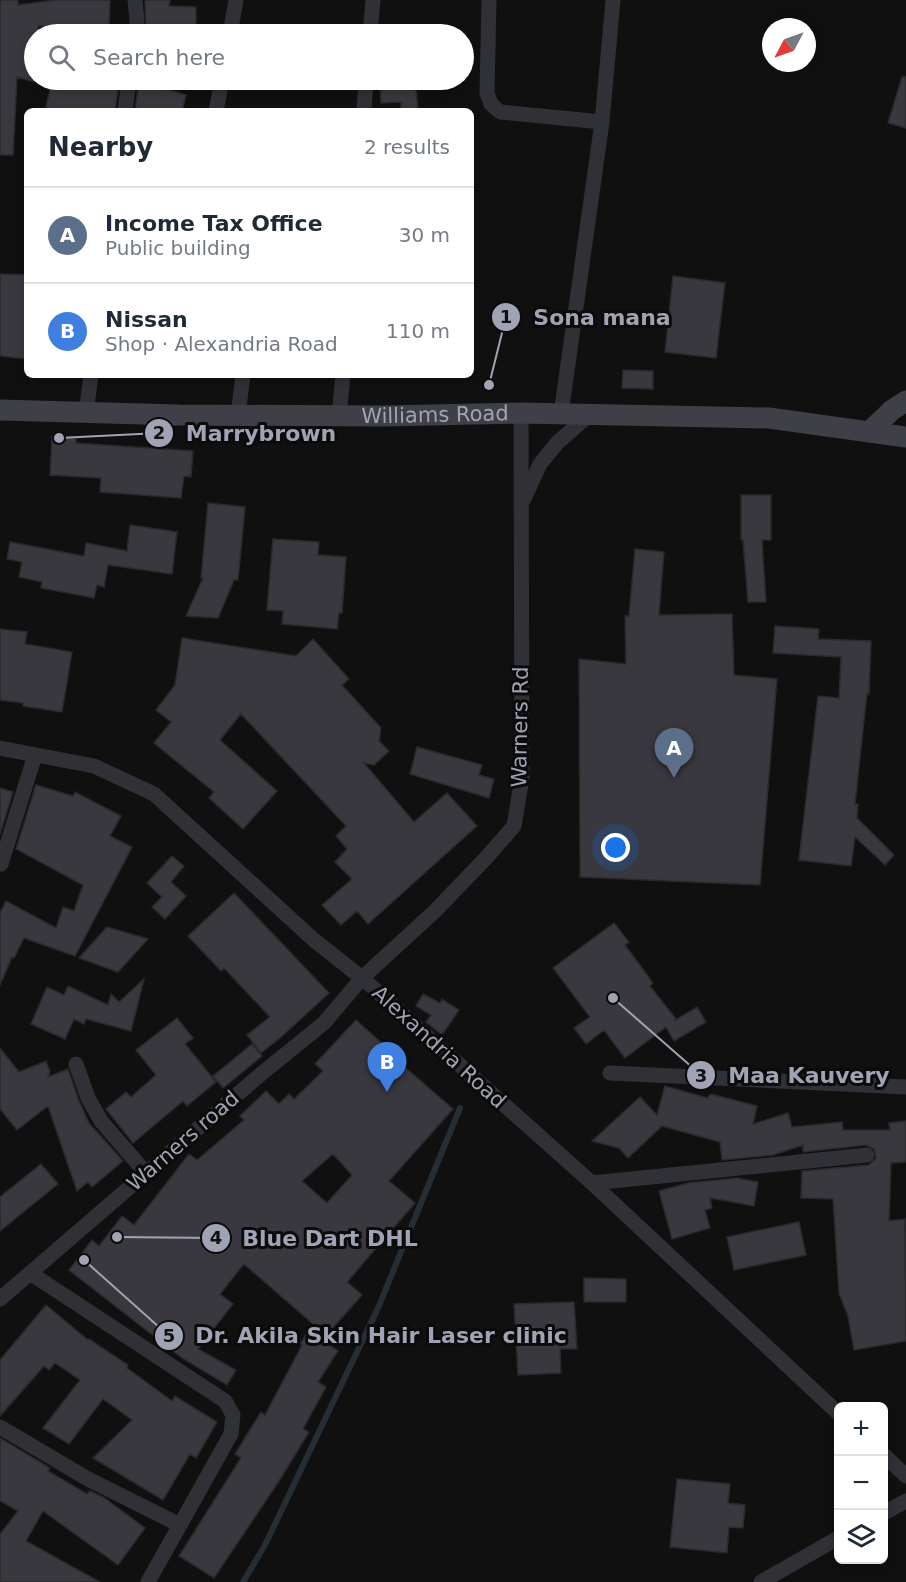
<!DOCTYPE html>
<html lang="en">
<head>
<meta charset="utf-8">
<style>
	:root { --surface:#fff; --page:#f2f2f3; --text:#1f2937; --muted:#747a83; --line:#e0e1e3; --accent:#0b8043 }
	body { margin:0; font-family:"DejaVu Sans",sans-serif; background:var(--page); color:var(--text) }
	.controls { position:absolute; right:18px; bottom:18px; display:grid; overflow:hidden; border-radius:9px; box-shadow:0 3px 9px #0003 }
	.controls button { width:54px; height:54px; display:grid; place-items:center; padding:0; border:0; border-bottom:2px solid var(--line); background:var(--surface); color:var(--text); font:30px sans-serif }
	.compass { position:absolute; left:762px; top:18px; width:54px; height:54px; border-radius:50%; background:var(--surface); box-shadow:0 3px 9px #0003; rotate:229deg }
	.you { position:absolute; left:616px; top:848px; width:21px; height:21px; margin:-15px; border:4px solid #fff; border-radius:50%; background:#1a73e8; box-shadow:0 0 0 9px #1a73e833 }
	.badge { display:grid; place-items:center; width:39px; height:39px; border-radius:50%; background:var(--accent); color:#fff; font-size:20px; font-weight:700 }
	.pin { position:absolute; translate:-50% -50px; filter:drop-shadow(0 2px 3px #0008) }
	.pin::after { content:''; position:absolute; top:32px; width:21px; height:18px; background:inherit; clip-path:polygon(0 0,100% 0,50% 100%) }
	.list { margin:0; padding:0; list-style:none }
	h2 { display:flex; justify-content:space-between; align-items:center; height:78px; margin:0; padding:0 24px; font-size:26px }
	h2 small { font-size:20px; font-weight:400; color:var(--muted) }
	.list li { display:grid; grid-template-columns:39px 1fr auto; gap:18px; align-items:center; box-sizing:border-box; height:96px; padding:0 24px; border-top:2px solid var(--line) }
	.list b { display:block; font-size:22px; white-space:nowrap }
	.list p { margin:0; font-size:20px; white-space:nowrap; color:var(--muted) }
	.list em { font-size:20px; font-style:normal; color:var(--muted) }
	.icon { flex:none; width:33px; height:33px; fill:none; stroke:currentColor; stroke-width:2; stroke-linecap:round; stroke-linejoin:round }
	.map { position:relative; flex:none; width:906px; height:1582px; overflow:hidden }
	.search { position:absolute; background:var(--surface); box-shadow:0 3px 9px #0003; left:24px; top:24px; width:450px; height:66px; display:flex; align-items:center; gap:15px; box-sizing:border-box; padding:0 21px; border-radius:33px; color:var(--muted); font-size:22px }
	.panel { position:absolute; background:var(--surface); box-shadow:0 3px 9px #0003; left:24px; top:108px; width:450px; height:270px; border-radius:9px }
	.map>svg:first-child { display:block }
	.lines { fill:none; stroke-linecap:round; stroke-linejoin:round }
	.stream { stroke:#252d35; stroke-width:6 }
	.building { fill:#39383e; stroke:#2a292d; stroke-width:1.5; fill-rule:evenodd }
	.street { stroke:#303136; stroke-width:15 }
	.secondary { stroke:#3e3f47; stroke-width:21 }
	.labels { text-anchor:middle; stroke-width:6; stroke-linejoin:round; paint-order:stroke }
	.street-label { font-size:21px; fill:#9fa3b3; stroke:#0b0b0c }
	.leader { fill:none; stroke:#9fa3b3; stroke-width:2 }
	.callout-dot { fill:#9fa3b3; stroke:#0b0b0c; stroke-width:2 }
	.mark-label { font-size:18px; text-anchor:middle; font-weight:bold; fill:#111 }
	.callout-label { font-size:22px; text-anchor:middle; font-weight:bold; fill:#9fa3b3; stroke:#0b0b0c; stroke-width:6; stroke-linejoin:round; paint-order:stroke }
</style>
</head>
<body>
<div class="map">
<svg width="906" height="1582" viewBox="0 0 906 1582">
	<rect width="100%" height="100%" fill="#101011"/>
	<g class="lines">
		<path class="stream" d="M243,1582L265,1545L378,1308L460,1108"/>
	</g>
	<path class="building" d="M0,0H18V5L55,0H110L109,29L38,26V34H34V82L17,77L13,155H0Z
		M145,0H170L169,6L196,7V29H173V27H146Z
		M902,77H906V128L888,123Z
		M52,80H119L115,111H45Z
		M380,80H413V88H416L418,111H401V102L381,103Z
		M139,81L186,95L182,111H135Z
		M0,274L27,275V359L0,356Z
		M673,276L725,283L716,358L665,352Z
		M623,370L653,371V389L622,388Z
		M52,437L76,438V443L193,451L191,477L184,476L181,498L100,492L101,478L50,475Z
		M741,495H771V540H762L766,602H748L743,540H741Z
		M208,503L245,507L238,580H234L218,618L186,616L203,578H201Z
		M130,525L177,532L172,574L108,565L104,587L97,585L94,598L41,588L42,582L19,577L22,562L7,559L10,542L84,556L86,543L127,551Z
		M273,539L319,542L318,555L346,557L342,613H339L337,629L282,624L283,611L267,610Z
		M635,549L664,552L659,615L732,614L734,675L777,679L760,885L580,877L579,659L626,664L625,616H629Z
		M775,626L819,629L818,639L871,641L869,694L867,693L855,804H858L857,818L894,855L885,865L855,837L851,866L799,860L818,696L839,698L841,657L773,653Z
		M0,629L27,632L25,644L72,652L62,712L23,706V703L0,700Z
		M182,638L296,656L313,639L349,679L342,685L381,728L379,741L389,751L374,765L364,763L414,822L447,793L477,826L368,924L357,911L341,925L322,905L352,879L335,862L347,849L336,836L346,826L241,714L220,740L277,791L243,829L209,798L214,792L154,743L171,722L156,710L175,685Z
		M417,747L482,765L479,775L494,779L489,798L410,774Z
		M36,785L73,796L75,792L121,816L110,836L132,847L75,956L24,938L14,958L12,957L0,985V913L6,901L56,928L63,907L74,911L83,885L16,849Z
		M0,788L13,792L0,834Z
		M172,856L184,866L171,882L186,896L165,919L152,907L162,897L147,883Z
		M234,893L329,993L280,1038L261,1053L247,1035L270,1017L224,968L221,971L188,936Z
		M614,923L629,942L625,945L653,983L650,986L676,1019L674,1021L697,1007L706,1022L674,1041L666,1027L625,1058L604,1030L586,1044L574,1028L590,1017L553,968Z
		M107,927L148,939L118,972L79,958Z
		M144,979L131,1031L86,1019L84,1024L74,1019L65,1039L31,1024L47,987L64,995L68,986L108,1005L111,994L119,1002Z
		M423,994L440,1003L442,999L459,1010L442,1035L426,1022L431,1015L416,1006Z
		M177,1018L193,1038L185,1044L216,1082L187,1106L183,1101L133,1143L106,1109L126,1092L131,1097L156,1075L136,1050Z
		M356,1020L385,1046L383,1048L453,1109L389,1181L415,1203L347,1282L362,1295L322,1340L338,1351L318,1382L326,1387L303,1429L309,1432L279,1481L214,1578L179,1556L241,1458L235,1454L261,1412L265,1415L302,1345L300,1344L313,1324L244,1264L220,1294L233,1304L198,1349L236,1370L227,1385L182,1358L69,1270L92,1240L99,1246L122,1216L134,1225L189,1154L197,1160L244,1120L240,1116L266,1091L279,1104L289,1094L294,1099L323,1071L315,1064ZM333,1154L352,1175L327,1203L302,1181Z
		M252,1044L262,1056L223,1088L213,1076Z
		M0,1048L19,1072L46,1061L50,1072L48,1077L68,1069L79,1101L89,1123L123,1161L92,1187L88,1182L77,1191L48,1106L17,1130L0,1109Z
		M665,1086L707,1098L711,1094L757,1106L753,1124L788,1113L792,1127L842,1122L843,1130H890L889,1123L906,1121V1162L891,1163L889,1221L905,1219L906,1341L854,1350L848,1316L839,1293L833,1199L801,1198L802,1171L869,1165L876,1158L874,1149L866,1145L803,1152V1145L773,1155L722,1160L720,1142L662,1126L628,1158L619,1148L592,1141L640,1097L657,1115Z
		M41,1164L58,1184L0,1231V1197Z
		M737,1178L758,1182L754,1206L710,1198L712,1208L705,1210L710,1228L672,1239L659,1191L688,1183Z
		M799,1222L806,1255L734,1270L727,1237Z
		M584,1278L626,1279V1302H584Z
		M574,1302L577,1349H560L561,1373L518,1375L514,1304Z
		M46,1305L88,1340L89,1339L128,1365L127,1368L172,1401L175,1396L217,1422L196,1458L190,1454L163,1500L93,1458L132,1420L103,1399L69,1444L43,1428L80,1380L55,1363L49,1370L44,1366L0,1416V1360Z
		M0,1438L50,1468L48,1471L87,1494L90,1491L103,1497L145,1528L118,1565L43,1511L26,1541L100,1582H0V1534L18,1511L0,1501Z
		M677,1479L730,1484L728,1503L745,1505L743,1528L729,1527L727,1553L670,1547Z"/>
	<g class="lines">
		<path class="street" d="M135,0L137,22L135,34
			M489,0L487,93L491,104L500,112L602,122
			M230,34L236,0
			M370,34L373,0
			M125,111L129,80
			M216,111L222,80
			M364,111L366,80
			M86,413L91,375
			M561,414L602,122L613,0
			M238,415L243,375
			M339,416L343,375
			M524,499L540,464L557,443L589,415
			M0,748L94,766L154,794L314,940L362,978L592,1183L838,1413
			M1,864L35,755
			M76,1064L88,1098L101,1121L146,1173
			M610,1073L906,1087
			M592,1183L867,1155
			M30,1273L225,1401L233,1415L231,1434L148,1582
			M0,1299L261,1074L324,1023L362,978L435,911L486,858L514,826L522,778L521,413
			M0,1427L88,1479L180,1525
			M884,1455L906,1476
			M884,1513L906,1501
			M761,1582L838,1538"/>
		<g class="secondary">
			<path id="s1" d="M0,410L178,415L384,416L521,413L769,418L906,437"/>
			<path d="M869,432L892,410L906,401"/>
		</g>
	</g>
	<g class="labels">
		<g class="street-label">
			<text dy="7" stroke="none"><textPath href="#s1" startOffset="435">Williams Road</textPath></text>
			<text transform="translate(520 727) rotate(-89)" y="7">Warners Rd</text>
			<text transform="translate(439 1047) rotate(42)" y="7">Alexandria Road</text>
			<text transform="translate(183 1141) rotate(-41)" y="7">Warners road</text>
		</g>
	</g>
	<path class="leader" d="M489 385L506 317M59 438L159 433M613 998L701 1075M117 1237L216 1238M84 1260L169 1336"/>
	<g class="callout-dot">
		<circle cx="489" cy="385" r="6"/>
		<circle cx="59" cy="438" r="6"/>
		<circle cx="613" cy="998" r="6"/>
		<circle cx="117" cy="1237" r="6"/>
		<circle cx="84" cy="1260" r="6"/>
		<circle cx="506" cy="317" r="15"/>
		<circle cx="159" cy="433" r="15"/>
		<circle cx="701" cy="1075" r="15"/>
		<circle cx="216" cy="1238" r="15"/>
		<circle cx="169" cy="1336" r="15"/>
	</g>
	<g class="mark-label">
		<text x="506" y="323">1</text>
		<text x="159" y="439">2</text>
		<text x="701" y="1082">3</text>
		<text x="216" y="1244">4</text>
		<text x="169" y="1342">5</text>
	</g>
	<g class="callout-label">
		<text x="602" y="325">Sona mana</text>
		<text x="261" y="441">Marrybrown</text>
		<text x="809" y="1083">Maa Kauvery</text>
		<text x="330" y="1246">Blue Dart DHL</text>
		<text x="381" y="1343">Dr. Akila Skin Hair Laser clinic</text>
	</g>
</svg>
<div class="controls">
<button>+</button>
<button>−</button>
<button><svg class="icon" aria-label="layers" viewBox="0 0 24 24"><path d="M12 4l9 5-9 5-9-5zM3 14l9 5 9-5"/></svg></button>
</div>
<svg class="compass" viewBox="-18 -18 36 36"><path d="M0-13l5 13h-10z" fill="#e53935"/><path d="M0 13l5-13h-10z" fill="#747a83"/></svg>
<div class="you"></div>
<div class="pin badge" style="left:674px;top:778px;background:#5c6f8a">A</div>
<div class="pin badge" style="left:387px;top:1092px;background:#3f7fe0">B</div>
<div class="search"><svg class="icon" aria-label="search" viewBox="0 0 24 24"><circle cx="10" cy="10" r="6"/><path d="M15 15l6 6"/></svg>Search here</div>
<section class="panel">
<h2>Nearby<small>2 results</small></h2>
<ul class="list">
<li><span class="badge" style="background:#5c6f8a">A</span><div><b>Income Tax Office</b><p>Public building</p></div><em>30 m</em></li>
<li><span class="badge" style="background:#3f7fe0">B</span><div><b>Nissan</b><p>Shop · Alexandria Road</p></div><em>110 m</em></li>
</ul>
</section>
</div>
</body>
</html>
